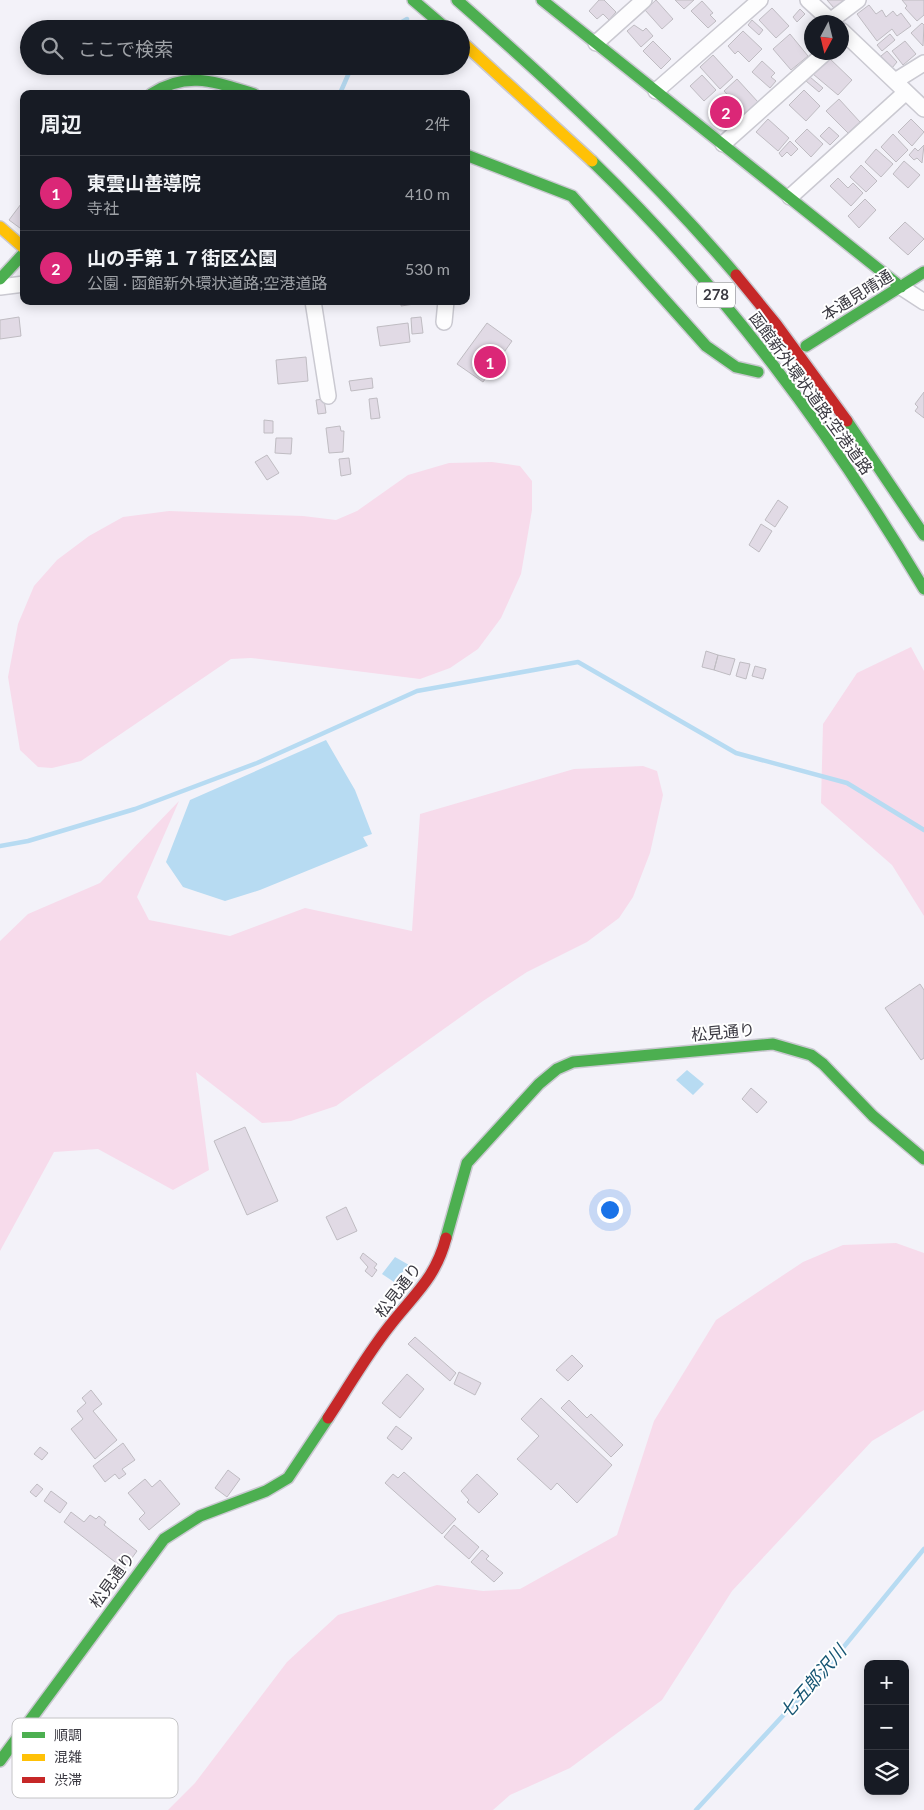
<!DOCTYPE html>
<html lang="ja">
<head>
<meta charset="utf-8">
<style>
	:root { --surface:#171b24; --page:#20242c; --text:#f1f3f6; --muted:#9ea1a6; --line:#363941; --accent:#db2777 }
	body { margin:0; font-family:Lato,"Noto Sans JP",sans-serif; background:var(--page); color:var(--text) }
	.controls { position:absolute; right:15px; bottom:15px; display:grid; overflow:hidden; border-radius:10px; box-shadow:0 2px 12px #0003 }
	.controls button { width:45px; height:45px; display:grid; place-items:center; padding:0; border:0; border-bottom:1px solid var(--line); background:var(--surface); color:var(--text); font:25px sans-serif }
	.compass { position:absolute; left:804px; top:15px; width:45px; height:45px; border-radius:50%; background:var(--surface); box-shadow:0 2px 12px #0003; rotate:187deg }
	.you { position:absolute; left:609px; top:1209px; width:18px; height:18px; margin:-12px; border:4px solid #fff; border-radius:50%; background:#1a73e8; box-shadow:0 0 0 8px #1a73e833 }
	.badge { display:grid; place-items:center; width:32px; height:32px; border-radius:50%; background:var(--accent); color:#fff; font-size:16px; font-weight:700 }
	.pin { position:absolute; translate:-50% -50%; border:2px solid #fff; box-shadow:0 1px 5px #0006 }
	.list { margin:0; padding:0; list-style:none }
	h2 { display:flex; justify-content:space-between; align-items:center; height:65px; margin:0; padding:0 20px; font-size:21px }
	h2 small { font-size:16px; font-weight:400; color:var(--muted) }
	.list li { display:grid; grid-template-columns:32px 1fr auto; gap:15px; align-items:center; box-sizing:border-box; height:75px; padding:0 20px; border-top:1px solid var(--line) }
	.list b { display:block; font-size:19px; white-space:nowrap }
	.list p { margin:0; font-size:16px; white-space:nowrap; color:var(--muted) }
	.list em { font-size:16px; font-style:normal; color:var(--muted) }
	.icon { flex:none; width:28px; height:28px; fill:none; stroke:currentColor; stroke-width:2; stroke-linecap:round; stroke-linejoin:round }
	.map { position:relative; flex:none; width:924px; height:1810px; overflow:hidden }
	.search { position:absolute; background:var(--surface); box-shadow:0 2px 12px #0003; left:20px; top:20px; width:450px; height:55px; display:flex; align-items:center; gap:12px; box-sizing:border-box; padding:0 18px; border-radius:28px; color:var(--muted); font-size:19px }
	.panel { position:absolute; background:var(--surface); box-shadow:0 2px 12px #0003; left:20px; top:90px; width:450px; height:215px; border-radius:10px }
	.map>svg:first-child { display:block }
	.green { fill:#f7dbeb }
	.water { fill:#b7dbf2 }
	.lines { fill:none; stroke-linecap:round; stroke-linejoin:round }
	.stream { stroke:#b7dbf2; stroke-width:4.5 }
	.building { fill:#e1dae5; stroke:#bfbcc2 }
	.street-casing { stroke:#cac9d1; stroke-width:18 }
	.fast-casing { stroke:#cac9d1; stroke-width:14 }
	.slow-casing { stroke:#cac9d1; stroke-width:14 }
	.jam-casing { stroke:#cac9d1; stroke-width:14 }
	.street { stroke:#fdfdfe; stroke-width:15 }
	.fast { stroke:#4caf50; stroke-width:11 }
	.slow { stroke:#ffc107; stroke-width:11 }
	.jam { stroke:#c62828; stroke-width:11 }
	.labels { text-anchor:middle; stroke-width:4; stroke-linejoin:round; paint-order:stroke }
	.shield { fill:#fff; stroke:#75747a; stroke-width:1 }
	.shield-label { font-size:15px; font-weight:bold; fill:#3a3941 }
	.street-label { font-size:16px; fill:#3a3941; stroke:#fff }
	.water-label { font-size:18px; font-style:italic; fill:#165673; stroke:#fff }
	.key { fill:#fff; stroke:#c4c4c6; stroke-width:1 }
	.key-label { font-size:14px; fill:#3a3941 }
</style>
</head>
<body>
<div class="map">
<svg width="924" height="1810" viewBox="0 0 924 1810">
	<rect width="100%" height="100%" fill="#f3f2f9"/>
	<path class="green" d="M721,95L744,116L731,129L709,107Z
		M492,462L520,466L532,481V510L521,574L501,618L478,649L450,668L420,679L251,658L231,659L81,761L52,768L38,767L20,750L8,677L18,624L34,586L57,560L89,536L123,517L169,511L303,516L336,520L357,511L408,475L449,463Z
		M911,647L924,671V916L892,865L821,803L823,724L857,673Z
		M643,766L657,771L663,795L650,853L633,897L619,918L587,942L527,972L483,1001L336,1106L291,1121L262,1123L196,1072L209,1170L173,1190L98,1149L54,1152L0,1251V941L28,914L100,883L179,801L137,897L149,920L230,936L305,908L412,931L420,814L574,769Z
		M896,1243L924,1253V1410L872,1441L732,1591L662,1700L570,1768L510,1795L493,1810H168L195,1783L287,1662L338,1615L437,1585L483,1591L520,1589L617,1535L654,1421L716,1320L803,1262L843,1245Z"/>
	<path class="water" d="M326,740L355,790L372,834L363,837L368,846L260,890L225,901L183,887L166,862L190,800Z
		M687,1070L704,1084L693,1095L676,1080Z
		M395,1257L409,1265L394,1282L382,1274Z"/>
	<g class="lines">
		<path class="stream" d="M390,29L407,19
			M341,91L352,66
			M0,846L28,841L135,809L257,763L417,691L578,662L736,753L847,783L924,830
			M696,1810L824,1671L924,1549"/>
	</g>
	<path class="building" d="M599,0H604L616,12L609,20L603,14L597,19L589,11Z
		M656,0L673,19L662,29L645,10Z
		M675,0H694L684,9Z
		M827,0H844L834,8Z
		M902,0H924V15L917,21L905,8L907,6Z
		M702,1L713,13L710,15L716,21L708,28L691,11Z
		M869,5L876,14L882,10L886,17L893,11L897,16L901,13L911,26L897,36L892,29L877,41L857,14Z
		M772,8L789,26L776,38L759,20Z
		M800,9L805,14L797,22L793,17Z
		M752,20L763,30L759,35L748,25Z
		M922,23L924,25L923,46L911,33Z
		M634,25L643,31L646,28L653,36L641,47L627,31Z
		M743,31L762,49L749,62L738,51L735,54L728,46Z
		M790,34L808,56L791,70L773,49Z
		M890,34L895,40L882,51L877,45Z
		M653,41L671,59L661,69L643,51Z
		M905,41L916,54L903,65L892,51Z
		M887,51L897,62L892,68L881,56Z
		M713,55L733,77L720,89L700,67Z
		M828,57L852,80L838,95L813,74Z
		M762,61L775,73L771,77L776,81L770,88L752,72Z
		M702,75L716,90L704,101L690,86Z
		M810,77L823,88L819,92L806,81Z
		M737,79L758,102L745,114L724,91Z
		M804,90L820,106L806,121L789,105Z
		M839,99L860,122L848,133L826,111Z
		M768,119L789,138L778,151L756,132Z
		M911,119L924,132L912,146L898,132Z
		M829,127L839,136L830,145L820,136Z
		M807,129L823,144L811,157L795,141Z
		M893,134L908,150L896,162L881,147Z
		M790,141L798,149L791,156L787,152L782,157L779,153Z
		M924,145L922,163L917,158L914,160L909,155L915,148L918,151Z
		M876,149L893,164L881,177L865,162Z
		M904,161L920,175L908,188L893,174Z
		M861,165L877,181L866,192L850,177Z
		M838,178L848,188L853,183L863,193L851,206L830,186Z
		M865,199L876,210L859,228L848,216Z
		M24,200V231L9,220Z
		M905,222L924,239L908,255L889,238Z
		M401,301H420L421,303L401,306Z
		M19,317L21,336L0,339V320Z
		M421,317L423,333L412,334L411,318Z
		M408,323L410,342L380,346L377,327Z
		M487,323L512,341L483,382L457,364Z
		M306,357L308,381L278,384L276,360Z
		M372,378L373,388L351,391L349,381Z
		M924,392V418L915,411L918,407L915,404Z
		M377,398L380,418L371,419L369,399Z
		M324,399L326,413L318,414L316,400Z
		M264,420L273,421V433H264Z
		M340,426L341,431H344L343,452L329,453L326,428Z
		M276,438H292L291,454L275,453Z
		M267,455L279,473L267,480L255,462Z
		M349,458L351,474L341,476L339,459Z
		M778,500L788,507L775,527L765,520Z
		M761,524L772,531L759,552L749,545Z
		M706,651L718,655L714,670L702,667Z
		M718,655L735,659L730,675L714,670Z
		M740,662L750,664L746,679L736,676Z
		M755,666L766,669L763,679L752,676Z
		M920,984L924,990V1058L921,1060L885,1008Z
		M751,1088L767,1102L757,1113L742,1099Z
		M245,1127L278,1201L247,1215L214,1141Z
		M346,1207L357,1231L337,1240L326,1217Z
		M363,1253L377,1264L374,1268L377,1270L372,1277L365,1271L368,1267L360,1258Z
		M415,1337L456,1373L450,1381L408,1344Z
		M572,1355L583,1366L568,1381L556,1370Z
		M459,1372L481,1383L475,1395L454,1384Z
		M407,1374L424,1389L400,1418L382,1403Z
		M91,1390L102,1404L93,1411L117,1440L95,1459L71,1429L83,1419L77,1411L86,1403L82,1398Z
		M541,1398L612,1465L577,1503L557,1483L551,1490L517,1459L539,1436L521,1419Z
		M569,1400L587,1418L591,1414L623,1445L611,1457L561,1408Z
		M396,1426L412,1438L402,1450L387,1438Z
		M123,1443L135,1460L122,1469L126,1474L119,1479L115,1474L105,1482L93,1466Z
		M40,1447L48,1453L42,1460L34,1454Z
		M228,1470L240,1479L227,1497L215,1488Z
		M404,1472L456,1519L442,1534L385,1483L393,1474L398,1478Z
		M477,1474L498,1494L479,1513L467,1502L469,1500L461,1491Z
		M145,1479L152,1487L160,1480L180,1504L149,1530L139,1519L145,1513L128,1493Z
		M37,1484L43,1489L36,1497L30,1492Z
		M51,1491L67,1503L60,1513L44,1501Z
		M71,1512L84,1522L90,1515L96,1519L99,1516L106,1522L104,1525L137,1551L124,1569L64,1522Z
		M454,1525L479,1547L469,1559L444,1537Z
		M482,1550L489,1556L486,1559L503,1573L494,1582L471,1562Z"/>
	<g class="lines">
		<defs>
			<path id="street" d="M808,0L832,22
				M830,21L858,0
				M842,31L924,109
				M596,43L644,0
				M895,81L924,63
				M656,91L760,0
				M723,144L826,52
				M790,197L906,92
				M0,287L24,284
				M901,287L924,302
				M313,301L328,396
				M444,322L446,301"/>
			<path id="fast" d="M413,0L447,29
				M457,0C555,86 651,175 736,275
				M542,0L901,287
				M151,94C188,70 215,82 254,94
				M466,155L572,196L706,346L736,367L758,372
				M592,161C724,289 830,431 924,589
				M0,279L24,253
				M806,346L924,272
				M847,421L924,535
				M446,1238L467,1163L539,1084L557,1069L573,1062L773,1044L811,1055L823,1064L873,1116L924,1159
				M0,1761L164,1539L200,1516L266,1491L288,1478L328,1418"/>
			<path id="slow" d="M461,41L592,161
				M0,227L24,248"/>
			<path id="jam" d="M736,275L776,324L847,421
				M328,1418C348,1388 366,1356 388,1328C413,1295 435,1280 446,1238"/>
		</defs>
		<use href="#street" class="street-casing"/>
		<use href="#fast" class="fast-casing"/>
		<use href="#slow" class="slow-casing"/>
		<use href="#jam" class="jam-casing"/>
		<use href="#street" class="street"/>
		<use href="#fast" class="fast"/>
		<use href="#slow" class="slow"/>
		<use href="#jam" class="jam"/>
	</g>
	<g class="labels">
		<rect class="shield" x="697" y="282.5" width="38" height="25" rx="4"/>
		<g class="shield-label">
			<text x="716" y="300">278</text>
		</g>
		<g class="street-label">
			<text transform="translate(857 295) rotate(-32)" y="6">本通見晴通</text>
			<text transform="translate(811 393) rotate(54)" y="6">函館新外環状道路;空港道路</text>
			<text transform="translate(723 1032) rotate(-5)" y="6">松見通り</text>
			<text transform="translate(398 1290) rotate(-52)" y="6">松見通り</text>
			<text transform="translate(112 1580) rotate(-54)" y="6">松見通り</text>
		</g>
		<g class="water-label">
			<text transform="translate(813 1682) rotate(-49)" y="6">七五郎沢川</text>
		</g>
	</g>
	<rect x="12" y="1718" width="166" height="80" rx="8" class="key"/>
	<rect x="22" y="1732" width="23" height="6" fill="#4caf50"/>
	<rect x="22" y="1754" width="23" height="7" fill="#ffc107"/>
	<rect x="22" y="1777" width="23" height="6" fill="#c62828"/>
	<g class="key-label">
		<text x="54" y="1740">順調</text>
		<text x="54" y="1762">混雑</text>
		<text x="54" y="1785">渋滞</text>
	</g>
</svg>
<div class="controls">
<button>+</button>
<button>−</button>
<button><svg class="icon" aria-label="layers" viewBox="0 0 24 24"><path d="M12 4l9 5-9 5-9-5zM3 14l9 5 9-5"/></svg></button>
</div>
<svg class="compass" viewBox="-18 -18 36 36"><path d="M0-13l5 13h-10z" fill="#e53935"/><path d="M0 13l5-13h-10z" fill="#9ea1a6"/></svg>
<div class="you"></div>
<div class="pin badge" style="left:490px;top:362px">1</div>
<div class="pin badge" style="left:726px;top:112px">2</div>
<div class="search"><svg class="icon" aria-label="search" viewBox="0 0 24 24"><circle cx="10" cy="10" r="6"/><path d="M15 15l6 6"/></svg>ここで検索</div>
<section class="panel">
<h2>周辺<small>2件</small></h2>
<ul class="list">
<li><span class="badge">1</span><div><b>東雲山善導院</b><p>寺社</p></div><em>410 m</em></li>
<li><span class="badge">2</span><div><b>山の手第１７街区公園</b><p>公園 · 函館新外環状道路;空港道路</p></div><em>530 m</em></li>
</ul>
</section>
</div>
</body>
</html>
